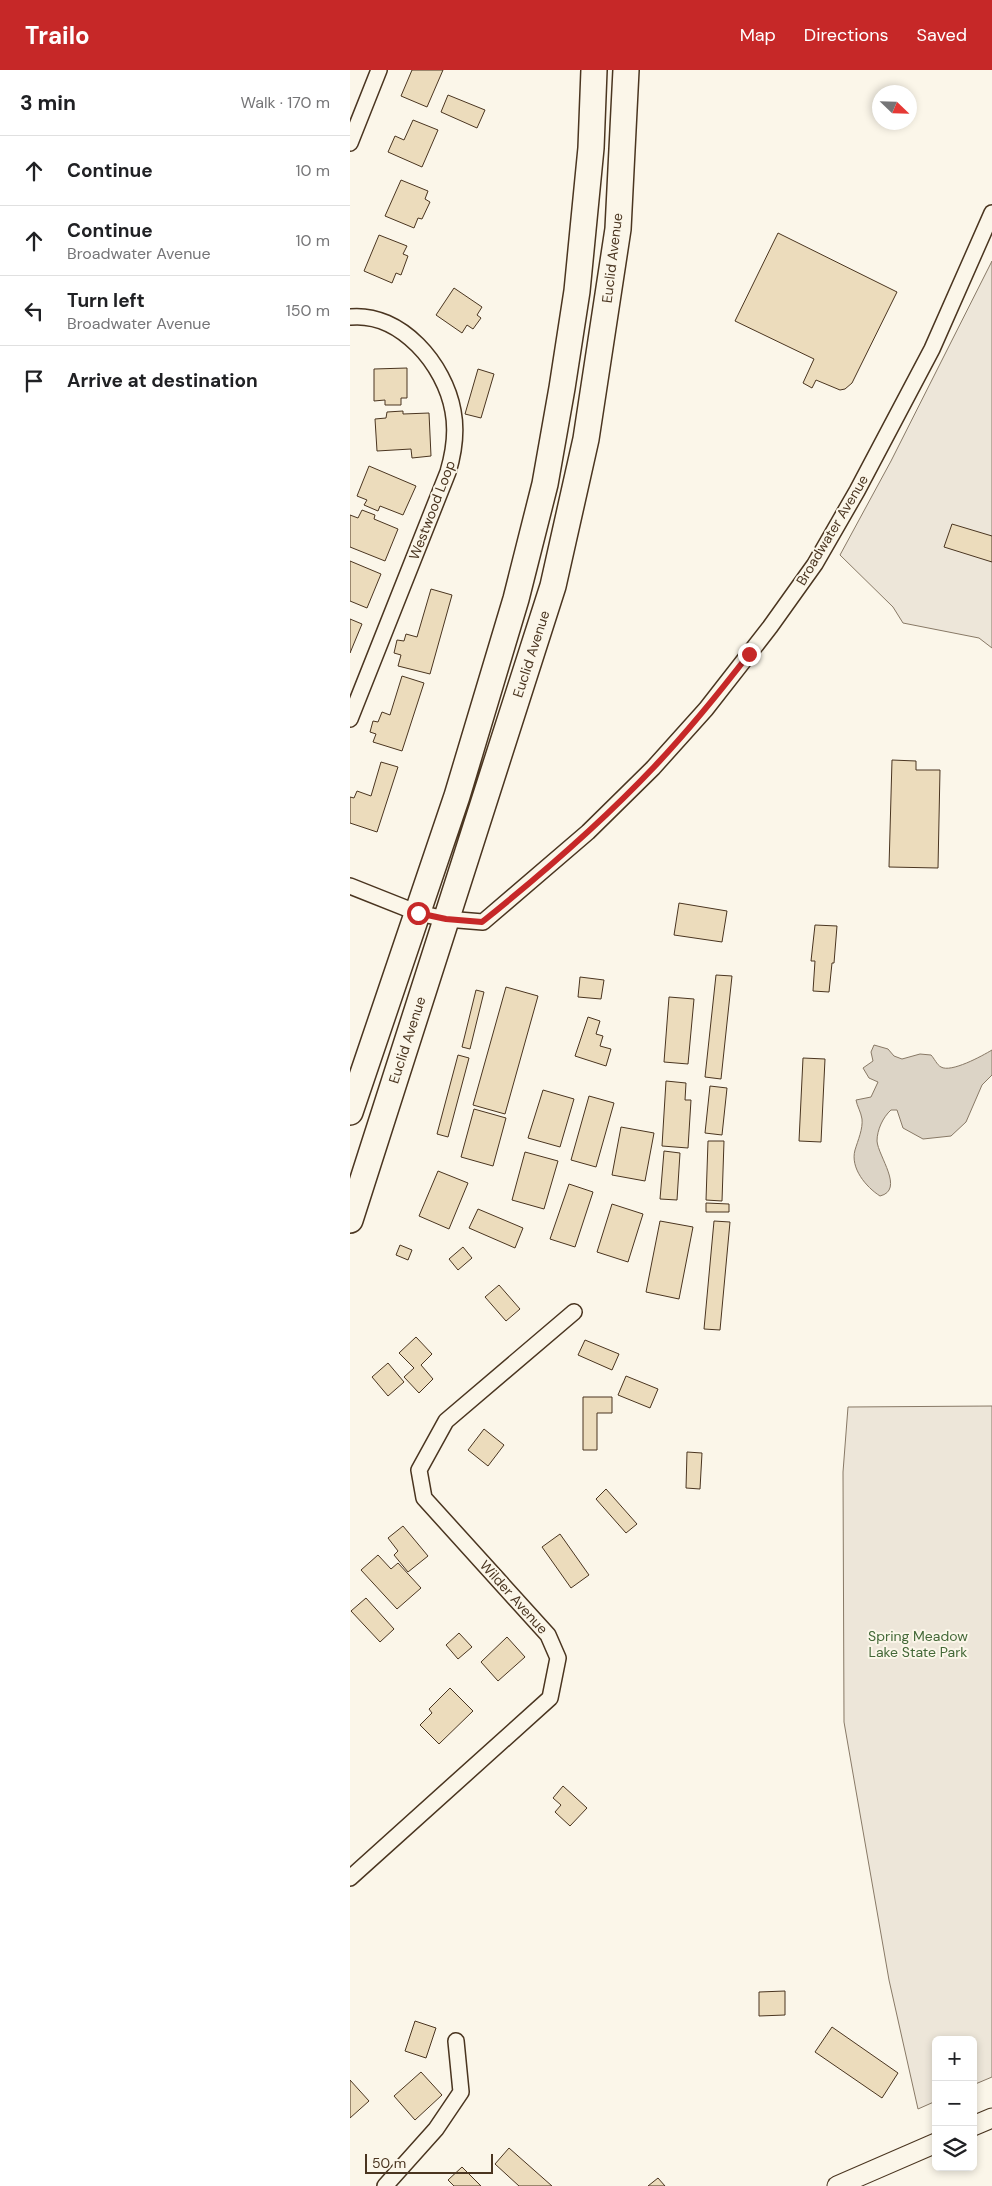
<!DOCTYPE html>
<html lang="en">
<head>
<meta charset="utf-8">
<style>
	:root { --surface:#fff; --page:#f2f2f2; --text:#202124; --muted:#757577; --line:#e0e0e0; --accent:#c62828 }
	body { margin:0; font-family:"DM Sans",sans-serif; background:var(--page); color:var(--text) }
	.controls { position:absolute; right:15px; bottom:15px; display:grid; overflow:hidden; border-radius:8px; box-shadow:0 2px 8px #0003 }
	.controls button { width:45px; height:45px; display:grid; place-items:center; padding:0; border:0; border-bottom:1px solid var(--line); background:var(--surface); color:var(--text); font:25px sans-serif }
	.compass { position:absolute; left:522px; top:15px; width:45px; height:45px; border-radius:50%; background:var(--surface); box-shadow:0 2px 8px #0003; rotate:113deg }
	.scale { position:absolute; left:15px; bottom:12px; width:128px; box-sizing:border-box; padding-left:5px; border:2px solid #4a3520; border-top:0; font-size:14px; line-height:18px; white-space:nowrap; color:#4a3520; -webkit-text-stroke:4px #fbf6e9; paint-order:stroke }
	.stop { position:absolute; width:15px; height:15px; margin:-11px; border:4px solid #c62828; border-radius:50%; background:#fff }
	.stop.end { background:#c62828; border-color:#fff; box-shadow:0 1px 5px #0008 }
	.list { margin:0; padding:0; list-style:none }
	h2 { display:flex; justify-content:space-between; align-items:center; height:65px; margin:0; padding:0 20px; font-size:21px }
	h2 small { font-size:16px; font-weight:400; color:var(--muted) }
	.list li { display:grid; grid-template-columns:32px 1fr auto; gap:15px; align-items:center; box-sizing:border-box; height:70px; padding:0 20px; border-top:1px solid var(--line) }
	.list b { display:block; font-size:19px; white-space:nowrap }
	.list p { margin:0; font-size:16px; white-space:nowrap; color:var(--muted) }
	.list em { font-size:16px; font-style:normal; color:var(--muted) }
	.icon { flex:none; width:28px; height:28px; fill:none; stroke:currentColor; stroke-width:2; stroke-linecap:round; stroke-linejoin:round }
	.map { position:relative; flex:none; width:642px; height:2116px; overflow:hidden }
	header { display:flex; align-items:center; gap:30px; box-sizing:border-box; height:70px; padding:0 25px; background:var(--accent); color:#fff }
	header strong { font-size:24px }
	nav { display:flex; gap:28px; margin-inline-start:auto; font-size:18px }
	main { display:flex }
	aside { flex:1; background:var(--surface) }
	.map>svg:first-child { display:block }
	.green { fill:#ede6d9; stroke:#887966 }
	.water { fill:#dcd4c6; stroke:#887966 }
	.building { fill:#ecdcbc; stroke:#4a3520 }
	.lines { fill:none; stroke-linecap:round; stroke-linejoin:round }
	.minor-casing { stroke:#4a3520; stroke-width:18 }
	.tertiary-casing { stroke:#4a3520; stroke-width:21 }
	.trunk-casing { stroke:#4a3520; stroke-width:28 }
	.minor { stroke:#fbf6e9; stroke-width:15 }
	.tertiary { stroke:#fbf6e9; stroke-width:19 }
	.trunk { stroke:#fbf6e9; stroke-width:25 }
	.route { stroke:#c62828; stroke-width:6 }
	.labels { text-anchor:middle; stroke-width:4; stroke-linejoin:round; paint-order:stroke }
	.street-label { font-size:14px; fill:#4a3520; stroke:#fbf6e9 }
	.park-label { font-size:14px; fill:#436837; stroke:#fbf6e9 }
</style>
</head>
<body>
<header>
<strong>Trailo</strong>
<nav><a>Map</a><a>Directions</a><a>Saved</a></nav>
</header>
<main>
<aside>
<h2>3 min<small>Walk · 170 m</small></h2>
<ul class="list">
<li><svg class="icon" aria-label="ahead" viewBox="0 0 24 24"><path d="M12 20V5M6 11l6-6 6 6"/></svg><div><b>Continue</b></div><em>10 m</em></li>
<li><svg class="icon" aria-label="ahead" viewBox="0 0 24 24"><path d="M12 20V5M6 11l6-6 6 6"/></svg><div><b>Continue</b><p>Broadwater Avenue</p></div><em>10 m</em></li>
<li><svg class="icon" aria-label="left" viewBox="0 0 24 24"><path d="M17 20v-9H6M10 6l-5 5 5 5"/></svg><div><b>Turn left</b><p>Broadwater Avenue</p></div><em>150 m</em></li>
<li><svg class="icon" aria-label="arrive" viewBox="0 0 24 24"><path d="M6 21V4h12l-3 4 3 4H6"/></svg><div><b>Arrive at destination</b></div></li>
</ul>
</aside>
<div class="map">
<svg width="642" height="2116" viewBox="0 0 642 2116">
	<rect width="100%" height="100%" fill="#fbf6e9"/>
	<path class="green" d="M642,191V578L629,568L553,553L543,537L490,485L541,391Z
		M642,1336V2007L623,2015V1970H586V2031L568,2039L539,1910L494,1652L493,1402L498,1337Z"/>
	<path class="water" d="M524,975L538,979L544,986L552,989L570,984L581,985C584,988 587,995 591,997C601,1003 632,986 642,980V1005L632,1015L616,1052L601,1066L573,1069L553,1058L547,1040H541C533,1047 527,1060 527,1071C528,1086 555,1120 530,1126C516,1117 500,1098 505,1080C508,1070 513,1059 512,1049C511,1042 507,1036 506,1030L521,1027L528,1012L519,1008L513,998L523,991L521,982Z"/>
	<path class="building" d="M62,0H93L77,37L51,26Z
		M98,25L135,40L127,58L91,42Z
		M63,50L88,60L72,97L38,82L45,66L54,70Z
		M51,110L78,121L75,129L80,132L72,149L68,148L64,158L35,146Z
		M428,163L547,222L502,313L495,319L490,320L466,310L462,318L453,313L464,289L385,251Z
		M29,165L57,176L53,184L58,186L51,205L46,203L42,213L14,201Z
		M104,218L132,237L127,245L131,248L123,259L117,255L112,263L86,245Z
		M57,298V328H51V335H35V330L24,331V299Z
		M128,299L144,304L131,348L115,344Z
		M53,341V344L79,343L81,386L62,388L61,379L27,381L25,349L36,348L37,342Z
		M19,396L66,416L53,445L30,436L28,441L14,435L17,430L7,426Z
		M12,440L25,445L24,449L48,459L35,491L0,477V445L8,448Z
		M602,454L642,466V492L594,477Z
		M0,491L31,504L17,538L0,531Z
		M81,519L102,525L80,604L48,596L51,585L44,583L47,570L54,571L56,564L67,567Z
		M0,549L12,554L0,583Z
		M52,606L74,613L52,681L23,672L26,664L20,662L23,651L28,652L32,642L40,645Z
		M542,690L566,691V700H590L588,798L539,797Z
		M31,692L48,697L27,762L0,753V727L4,728L7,721L21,726Z
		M329,833L377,841L372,872L324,865Z
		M465,855L487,856L484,893H482L479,922L463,921L465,891H461Z
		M366,905L382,906L371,1009L355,1007Z
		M230,907L254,910L251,929L228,927Z
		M156,917L188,926L155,1044L123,1035Z
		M126,920L134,922L120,979L112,977Z
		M319,927L344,929L338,994L314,992Z
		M238,947L250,951L246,964L253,966L250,976L261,979L256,996L225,986Z
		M108,985L119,988L98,1067L87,1064Z
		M453,988L475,989L471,1072L449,1071Z
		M316,1011L336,1013L335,1030H341L338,1078L312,1076Z
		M360,1016L377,1018L372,1065L355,1063Z
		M193,1020L224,1029L210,1077L178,1068Z
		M239,1026L264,1033L246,1097L221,1090Z
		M124,1039L156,1048L143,1096L111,1087Z
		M271,1057L304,1063L295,1111L262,1105Z
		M358,1071H374L372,1131L356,1130Z
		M314,1081L330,1083L327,1130L310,1129Z
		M175,1082L208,1091L194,1139L162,1130Z
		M88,1101L118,1113L99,1159L69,1146Z
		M219,1114L243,1122L225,1177L200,1169Z
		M356,1133L379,1134V1142H356Z
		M262,1134L293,1144L278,1192L247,1182Z
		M128,1139L173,1158L165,1178L119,1158Z
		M310,1151L343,1157L329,1229L296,1222Z
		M364,1151L380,1152L370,1260L354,1259Z
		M50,1175L62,1180L58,1190L46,1185Z
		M113,1177L122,1188L108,1200L99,1189Z
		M149,1215L170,1239L156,1251L135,1227Z
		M66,1267L82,1284L71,1295L83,1309L69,1323L54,1307L64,1298L49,1283Z
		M235,1270L269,1284L262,1300L228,1285Z
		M38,1293L54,1312L38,1326L22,1307Z
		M276,1306L308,1319L300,1338L268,1325Z
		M233,1327H262V1343H247V1380H233Z
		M134,1359L154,1375L138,1396L118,1380Z
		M337,1382L352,1383L350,1419L336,1418Z
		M256,1419L287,1454L276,1463L246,1429Z
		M53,1456L78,1486L58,1502L44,1485L48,1481L38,1468Z
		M210,1464L239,1505L221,1518L192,1477Z
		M28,1485L41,1499L48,1493L71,1518L47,1539L11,1500Z
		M16,1528L44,1559L30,1572L1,1541Z
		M109,1563L122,1577L108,1589L96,1575Z
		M157,1567L175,1587L148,1611L131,1592Z
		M100,1618L123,1641L89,1674L70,1655L82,1643L79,1639Z
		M213,1716L237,1738L220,1756L205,1742L211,1735L203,1728Z
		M435,1921V1945L409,1946V1922Z
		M65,1951L86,1958L76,1988L55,1981Z
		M482,1957L548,2003L532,2028L465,1982Z
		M71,2002L92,2025L65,2050L44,2026Z
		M0,2010L19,2031L0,2048Z
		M159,2078L202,2116H169L145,2094Z
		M112,2097L131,2116H104L98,2110Z
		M308,2108L315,2116H298Z"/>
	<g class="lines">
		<defs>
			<path id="minor" d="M0,73L29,0
				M0,247C51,242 95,295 103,341C107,362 104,382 98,402L0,649
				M0,816L68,843L96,849L133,852L238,762L303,698L356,639L420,557L465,494L507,421L582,279L642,143
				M0,1808L200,1628L208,1588L198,1565L74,1428L69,1400L96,1351L224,1242
				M35,2116L86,2059L111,2022L106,1971"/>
			<path id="tertiary" d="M623,2056L642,2048
				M487,2116L586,2073"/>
			<path id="trunk" d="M0,1042L107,726L166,529L195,414L212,318L227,221L241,78L244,0
				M0,1150L203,516L236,369L268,159L276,0"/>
		</defs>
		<use href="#minor" class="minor-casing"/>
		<use href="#tertiary" class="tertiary-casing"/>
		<use href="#trunk" class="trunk-casing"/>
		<use href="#minor" class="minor"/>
		<use href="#tertiary" class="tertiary"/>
		<use href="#trunk" class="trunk"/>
	</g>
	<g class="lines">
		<path class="route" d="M68,843L96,849L132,852C192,804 251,753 304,697C338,661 369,623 399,584"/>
	</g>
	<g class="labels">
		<g class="street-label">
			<text transform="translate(262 188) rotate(-83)" y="5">Euclid Avenue</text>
			<text transform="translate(82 440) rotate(-69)" y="5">Westwood Loop</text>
			<text transform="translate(482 460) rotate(-59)" y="5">Broadwater Avenue</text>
			<text transform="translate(181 584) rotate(-72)" y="5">Euclid Avenue</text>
			<text transform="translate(57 970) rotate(-72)" y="5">Euclid Avenue</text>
			<text transform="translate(164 1527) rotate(48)" y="5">Wilder Avenue</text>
		</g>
		<g class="park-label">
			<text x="568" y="1571">Spring Meadow<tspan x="568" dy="16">Lake State Park</tspan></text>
		</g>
	</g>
</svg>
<div class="controls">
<button>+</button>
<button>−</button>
<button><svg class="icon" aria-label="layers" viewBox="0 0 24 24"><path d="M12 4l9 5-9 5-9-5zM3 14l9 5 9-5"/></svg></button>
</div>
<svg class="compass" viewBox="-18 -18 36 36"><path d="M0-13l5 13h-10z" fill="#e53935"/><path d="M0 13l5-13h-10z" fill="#757577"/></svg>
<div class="scale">50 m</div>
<div class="stop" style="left:68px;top:843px"></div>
<div class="stop end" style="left:399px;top:584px"></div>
</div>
</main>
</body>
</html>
